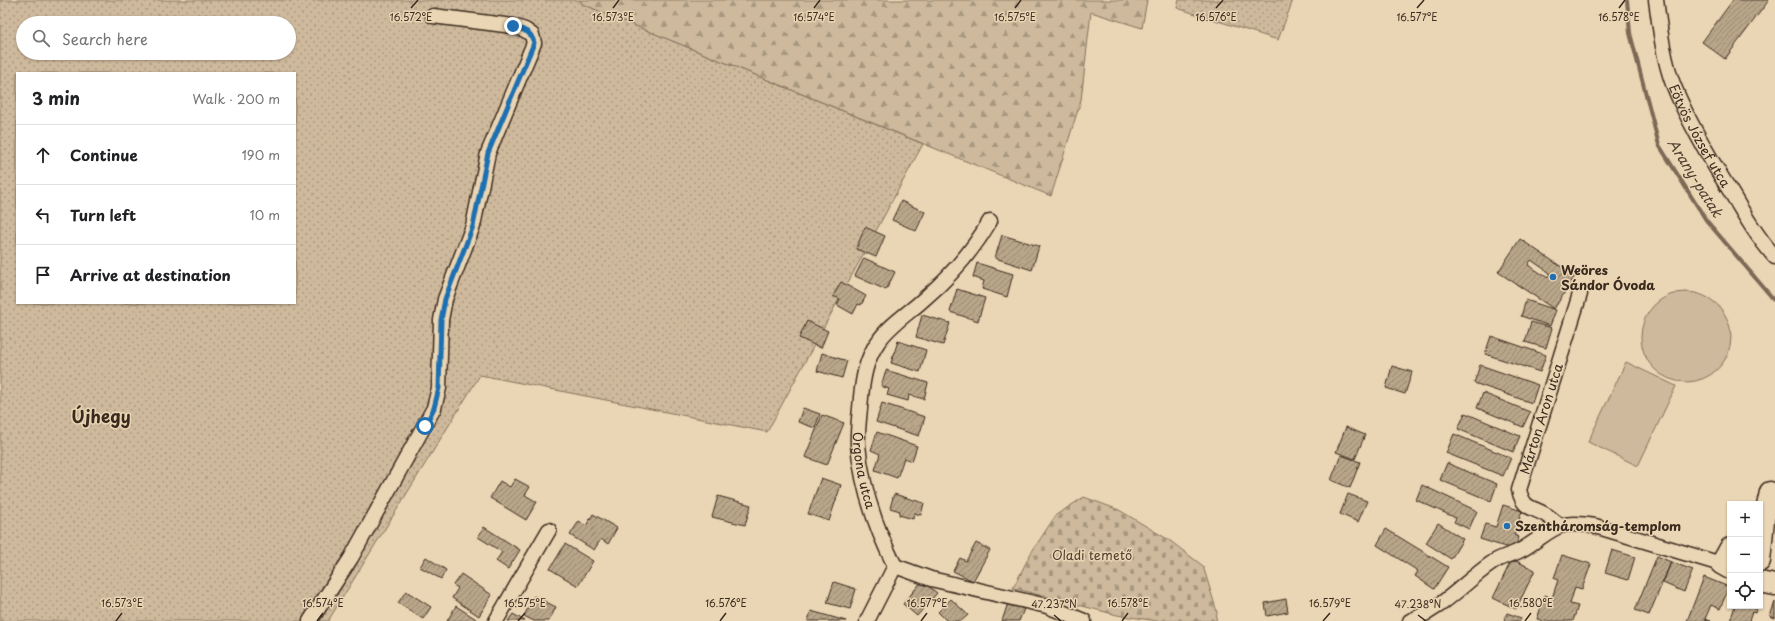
<!DOCTYPE html>
<html lang="en">
<head>
<meta charset="utf-8">
<style>
	:root { --surface:#fff; --page:#f6f6f6; --text:#202124; --muted:#757577; --line:#e0e0e0 }
	body { margin:0; font-family:"Playpen Sans",sans-serif; background:var(--page); color:var(--text) }
	.controls { position:absolute; right:12px; bottom:12px; display:grid; overflow:hidden; border-radius:0px; box-shadow:0 1px 3px #0004 }
	.controls button { width:36px; height:36px; display:grid; place-items:center; padding:0; border:0; border-bottom:1px solid var(--line); background:var(--surface); color:var(--text); font:20px sans-serif }
	.stop { position:absolute; width:12px; height:12px; margin:-9px; border:3px solid #1f6fb2; border-radius:50%; background:#fff }
	.stop.end { background:#1f6fb2; border-color:#fff; box-shadow:0 1px 4px #0008 }
	.list { margin:0; padding:0; list-style:none }
	h2 { display:flex; justify-content:space-between; align-items:center; height:52px; margin:0; padding:0 16px; font-size:17px }
	h2 small { font-size:13px; font-weight:400; color:var(--muted) }
	.list li { display:grid; grid-template-columns:26px 1fr auto; gap:12px; align-items:center; box-sizing:border-box; height:60px; padding:0 16px; border-top:1px solid var(--line) }
	.list b { display:block; font-size:15px; white-space:nowrap }
	.list em { font-size:13px; font-style:normal; color:var(--muted) }
	.icon { flex:none; width:22px; height:22px; fill:none; stroke:currentColor; stroke-width:2; stroke-linecap:round; stroke-linejoin:round }
	.map { position:relative; flex:none; width:1775px; height:621px; overflow:hidden }
	.search { position:absolute; background:var(--surface); box-shadow:0 1px 3px #0004; left:16px; top:16px; width:280px; height:44px; display:flex; align-items:center; gap:10px; box-sizing:border-box; padding:0 14px; border-radius:22px; color:var(--muted); font-size:15px }
	.panel { position:absolute; background:var(--surface); box-shadow:0 1px 3px #0004; left:16px; top:72px; width:280px; height:232px; border-radius:0px }
	.map>svg:first-child { display:block }
	.forest { fill:url(#forest-firs); stroke:#84725d }
	.cemetery { fill:url(#cemetery-stones); stroke:#84725d }
	.park { fill:#ceb99c; stroke:#84725d }
	.garden { fill:url(#garden-dots); stroke:#84725d; fill-rule:evenodd }
	.lines { fill:none; stroke-linecap:round; stroke-linejoin:round }
	.stream { stroke:#7b6855; stroke-width:4 }
	.building { fill:url(#building-hatch); stroke:#3b2a1e; fill-rule:evenodd }
	.street-casing { stroke:#3b2a1e; stroke-width:17 }
	.secondary-casing { stroke:#3b2a1e; stroke-width:23 }
	.street { stroke:#ead5b4; stroke-width:14 }
	.secondary { stroke:#ead5b4; stroke-width:20 }
	.route { stroke:#1f6fb2; stroke-width:5 }
	.ticks { fill:none; stroke:#3b2a1e; stroke-width:1.5 }
	.poi-dot { fill:#1f6fb2; stroke:#ead5b4; stroke-width:1.5 }
	.labels { text-anchor:middle; stroke-width:3; stroke-linejoin:round; paint-order:stroke }
	.street-label { font-size:13px; fill:#3b2a1e; stroke:#ead5b4 }
	.poi-label { font-size:13px; font-weight:bold; fill:#3b2a1e; stroke:#ead5b4; text-anchor:start }
	.park-label { font-size:13px; fill:#513f31; stroke:#ead5b4 }
	.water-label { font-size:14px; font-style:italic; fill:#503f30; stroke:#ead5b4 }
	.district-label { font-size:17px; font-weight:bold; fill:#3b2a1e; stroke:#ead5b4 }
	.ticks-label { font-size:10px; text-anchor:middle; fill:#3b2a1e; stroke:#ead5b4; stroke-width:3; stroke-linejoin:round; paint-order:stroke }
</style>
</head>
<body>
<div class="map">
<svg width="1775" height="621" viewBox="0 0 1775 621">
	<defs>
		<pattern id="forest-firs" width="22" height="20" patternUnits="userSpaceOnUse"><rect width="22" height="20" fill="#ceb99c"/><path d="M5 1l3.5 6h-7zM16 11l3.5 6h-7z" fill="#a8977f"/></pattern>
		<pattern id="cemetery-stones" width="16" height="16" patternUnits="userSpaceOnUse"><rect width="16" height="16" fill="#ceb99c"/><path d="M2 7V4a2 2 0 0 1 4 0v3zM10 15v-3a2 2 0 0 1 4 0v3z" fill="#a8977f"/></pattern>
		<pattern id="garden-dots" width="8" height="8" patternUnits="userSpaceOnUse"><rect width="8" height="8" fill="#ceb99c"/><path d="M2 2h.1M6 6h.1" fill="none" stroke="#a8977f" stroke-width="1.8" stroke-linecap="round"/></pattern>
		<pattern id="building-hatch" width="6" height="6" patternUnits="userSpaceOnUse"><rect width="6" height="6" fill="#b9a68a"/><path d="M-1 1l2-2M0 6l6-6M5 7l2-2" fill="none" stroke="#988770"/></pattern>
	</defs>
	<rect width="100%" height="100%" fill="#ead5b4"/>
	<filter id="ink" filterUnits="userSpaceOnUse"><feTurbulence type="fractalNoise" baseFrequency=".025" numOctaves="2"/><feDisplacementMap in="SourceGraphic" scale="8" xChannelSelector="R" yChannelSelector="G"/><feConvolveMatrix kernelMatrix="1 2 1 2 8 2 1 2 1" color-interpolation-filters="sRGB"/></filter>
	<g filter="url(#ink)">
		<path class="forest" d="M580,0H1147L1142,28L1091,12L1081,100L1051,196L582,4Z"/>
		<path class="cemetery" d="M1084,497L1119,510L1169,540L1203,566L1217,612L1216,621H1157L1117,615L1013,588L1031,553L1056,515Z"/>
		<path class="park" d="M1641 337a45 45 0 1 1 90 0a45 45 0 1 1-90 0Z
			M1626,362L1676,386L1638,466L1588,442Z"/>
		<path class="garden" d="M0,0H580L582,4L923,144L767,432L480,375L328,621H0ZM23,23H289V53H23ZM17,73H295V303H17Z
			M1179,0H1293L1278,40L1177,8Z"/>
		<g class="lines">
			<path class="stream" d="M1627,0L1630,33L1659,145L1706,220L1775,301"/>
		</g>
		<path class="building" d="M1733,0H1769L1725,59L1702,42Z
			M901,201L925,212L916,231L892,220Z
			M865,227L885,236L876,257L856,249Z
			M1002,235L1039,246L1032,270L995,258Z
			M1520,239L1575,276L1554,309L1498,272ZM1531,260L1550,273L1548,278L1528,265Z
			M864,258L895,272L886,290L855,276Z
			M977,263L1013,274L1007,297L982,289L984,281L973,277Z
			M841,282L866,296L861,305L858,304L853,314L837,305L840,299L833,296Z
			M957,289L985,298L978,321L950,312Z
			M1526,300L1556,310L1550,326L1521,316Z
			M922,315L950,323L943,345L916,337Z
			M807,321L828,331L821,348L799,338Z
			M1531,322L1552,328L1546,348L1525,342Z
			M1491,336L1546,355L1540,372L1485,354Z
			M898,341L926,350L920,372L891,363Z
			M822,353L847,361L842,378L817,371Z
			M1480,365L1538,385L1532,403L1474,383Z
			M1392,366L1412,372L1405,394L1386,388Z
			M886,370L928,383L924,399L909,395L908,401L887,395L889,389L881,386Z
			M1483,393L1530,412L1523,427L1477,408Z
			M882,403L925,417L919,436L876,422Z
			M803,408L820,414L815,428L798,422Z
			M1465,413L1520,436L1513,452L1458,429Z
			M822,415L844,423L827,465L805,457Z
			M1346,427L1365,435L1355,459L1336,452Z
			M877,432L917,446L912,461L904,458L897,478L875,470L880,454L871,450Z
			M1454,434L1511,458L1503,476L1446,453Z
			M1341,455L1360,462L1350,488L1331,480Z
			M1447,463L1497,484L1491,501L1440,480Z
			M821,478L841,485L829,521L808,514Z
			M515,479L530,487L525,495L537,502L526,520L490,498L500,481L510,487Z
			M1422,485L1477,511L1469,529L1454,522L1456,518L1416,500Z
			M894,494L924,503L921,515L914,513L913,519L899,515L900,511L890,508Z
			M1348,494L1367,501L1358,522L1340,514Z
			M718,496L751,505L745,525L712,517Z
			M1503,505L1522,511L1514,535L1519,537L1515,550L1480,539L1485,524L1496,527Z
			M593,514L617,528L608,544L601,539L594,550L570,535L579,521L586,526Z
			M1438,523L1463,539L1451,559L1426,543Z
			M484,527L520,550L508,569L496,561L502,552L478,537Z
			M1386,529L1448,567L1434,589L1415,576L1418,571L1377,545Z
			M976,543L990,550L973,581L953,571L960,558L966,561Z
			M565,544L593,561L578,586L550,569Z
			M1612,550L1635,557L1628,580L1605,573Z
			M1562,555L1591,564L1582,589L1575,587L1570,604L1578,606L1573,621H1544L1537,619L1545,595L1552,598L1558,580L1554,578Z
			M1657,556L1671,562L1649,615L1635,610Z
			M426,557L446,570L441,579L420,567Z
			M1512,559L1535,570L1516,609L1493,598Z
			M1671,562L1693,570L1684,592L1663,583Z
			M461,574L492,595L479,616L452,598L458,588L453,585Z
			M1704,577L1729,587L1720,609L1711,605L1705,619L1711,621H1687Z
			M922,581L937,593L917,616L903,604Z
			M834,582L856,589L850,609L827,603Z
			M406,591L431,607L423,619L398,603Z
			M534,596L556,607L549,621H534L524,616Z
			M951,599L968,615L961,621H947L938,612Z
			M1286,599L1288,612L1267,616L1265,603Z
			M1775,602V618L1770,616Z
			M1008,603L1024,609L1019,621H1002Z
			M456,606L476,619L475,621H447Z
			M1735,606H1757L1755,613L1752,612L1749,621H1730Z
			M811,611L846,621H808Z
			M1507,613L1521,618L1520,621H1504Z
			M513,614L525,621H508Z"/>
		<g class="lines">
			<defs>
				<g id="street">
					<path id="s1" d="M1656,0C1660,28 1663,57 1673,84C1688,122 1710,159 1732,194C1745,216 1758,238 1775,257"/>
					<path id="s2" d="M990,221C972,252 951,276 924,299C909,313 889,325 878,342C866,359 863,378 861,397C860,412 857,430 858,445C862,487 876,529 895,566L931,579L1047,606L1084,621"/>
					<path id="s3" d="M1559,525C1555,522 1551,518 1546,515C1531,506 1524,510 1519,490L1580,294"/>
					<path d="M310,621L351,558L434,408L439,388L441,320L445,299L473,226L488,153L534,43L532,35L525,30L513,26L433,16"/>
					<path d="M496,621L549,530"/>
					<path d="M867,621L895,566"/>
					<path d="M1410,621C1445,607 1463,583 1492,563C1502,556 1513,555 1523,549C1554,530 1555,519 1595,526L1721,564"/>
				</g>
				<path id="secondary" d="M1730,548L1721,564L1730,569
					M1760,561L1764,520L1770,492
					M1760,582L1775,585"/>
			</defs>
			<use href="#street" class="street-casing"/>
			<use href="#secondary" class="secondary-casing"/>
			<use href="#street" class="street"/>
			<use href="#secondary" class="secondary"/>
		</g>
	</g>
	<g class="lines" filter="url(#ink)">
		<path class="route" d="M425,426L434,408L439,388L441,320L445,299L473,226L488,153L534,43C531,31 524,30 513,26"/>
	</g>
	<path class="ticks" d="M411,8L418,0M613,8L619,0M814,8L820,0M1015,8L1021,0M1216,8L1223,0M1417,8L1424,0M1619,8L1625,0M1054,615L1061,621M1418,615L1426,621M116,621L122,613M317,621L323,613M518,621L525,613M720,621L726,613M921,621L927,613M1122,621L1128,613M1323,621L1330,613M1525,621L1531,613"/>
	<g class="poi-dot">
		<circle cx="1553" cy="277" r="4"/>
		<circle cx="1507" cy="526" r="4"/>
	</g>
	<g class="labels">
		<g class="street-label">
			<text dy="5" stroke="none"><textPath href="#s1" startOffset="144">Eötvös József utca</textPath></text>
			<text dy="5" stroke="none"><textPath href="#s3" startOffset="130">Márton Áron utca</textPath></text>
			<text dy="5" stroke="none"><textPath href="#s2" startOffset="298">Orgona utca</textPath></text>
		</g>
		<g class="poi-label">
			<text x="1561" y="275">Weöres<tspan x="1561" dy="15">Sándor Óvoda</tspan></text>
			<text x="1515" y="531">Szentháromság-templom</text>
		</g>
		<g class="park-label">
			<text x="1092" y="560">Oladi temető</text>
		</g>
		<g class="water-label">
			<text transform="translate(1695 178) rotate(58)" y="5">Arany-patak</text>
		</g>
		<g class="district-label">
			<text x="101" y="423">Újhegy</text>
		</g>
	</g>
	<g class="ticks-label">
		<text x="613" y="21">16.573°E</text>
		<text x="814" y="21">16.574°E</text>
		<text x="1015" y="21">16.575°E</text>
		<text x="1216" y="21">16.576°E</text>
		<text x="1417" y="21">16.577°E</text>
		<text x="1619" y="21">16.578°E</text>
		<text x="411" y="21">16.572°E</text>
		<text x="122" y="607">16.573°E</text>
		<text x="323" y="607">16.574°E</text>
		<text x="525" y="607">16.575°E</text>
		<text x="726" y="607">16.576°E</text>
		<text x="927" y="607">16.577°E</text>
		<text x="1128" y="607">16.578°E</text>
		<text x="1330" y="607">16.579°E</text>
		<text x="1531" y="607">16.580°E</text>
		<text x="1054" y="608">47.237°N</text>
		<text x="1418" y="608">47.238°N</text>
	</g>
</svg>
<div class="controls">
<button>+</button>
<button>−</button>
<button><svg class="icon" aria-label="locate" viewBox="0 0 24 24"><circle cx="12" cy="12" r="6"/><path d="M12 2v4M12 18v4M2 12h4M18 12h4"/></svg></button>
</div>
<div class="stop" style="left:425px;top:426px"></div>
<div class="stop end" style="left:513px;top:26px"></div>
<div class="search"><svg class="icon" aria-label="search" viewBox="0 0 24 24"><circle cx="10" cy="10" r="6"/><path d="M15 15l6 6"/></svg>Search here</div>
<section class="panel">
<h2>3 min<small>Walk · 200 m</small></h2>
<ul class="list">
<li><svg class="icon" aria-label="ahead" viewBox="0 0 24 24"><path d="M12 20V5M6 11l6-6 6 6"/></svg><div><b>Continue</b></div><em>190 m</em></li>
<li><svg class="icon" aria-label="left" viewBox="0 0 24 24"><path d="M17 20v-9H6M10 6l-5 5 5 5"/></svg><div><b>Turn left</b></div><em>10 m</em></li>
<li><svg class="icon" aria-label="arrive" viewBox="0 0 24 24"><path d="M6 21V4h12l-3 4 3 4H6"/></svg><div><b>Arrive at destination</b></div></li>
</ul>
</section>
</div>
</body>
</html>
